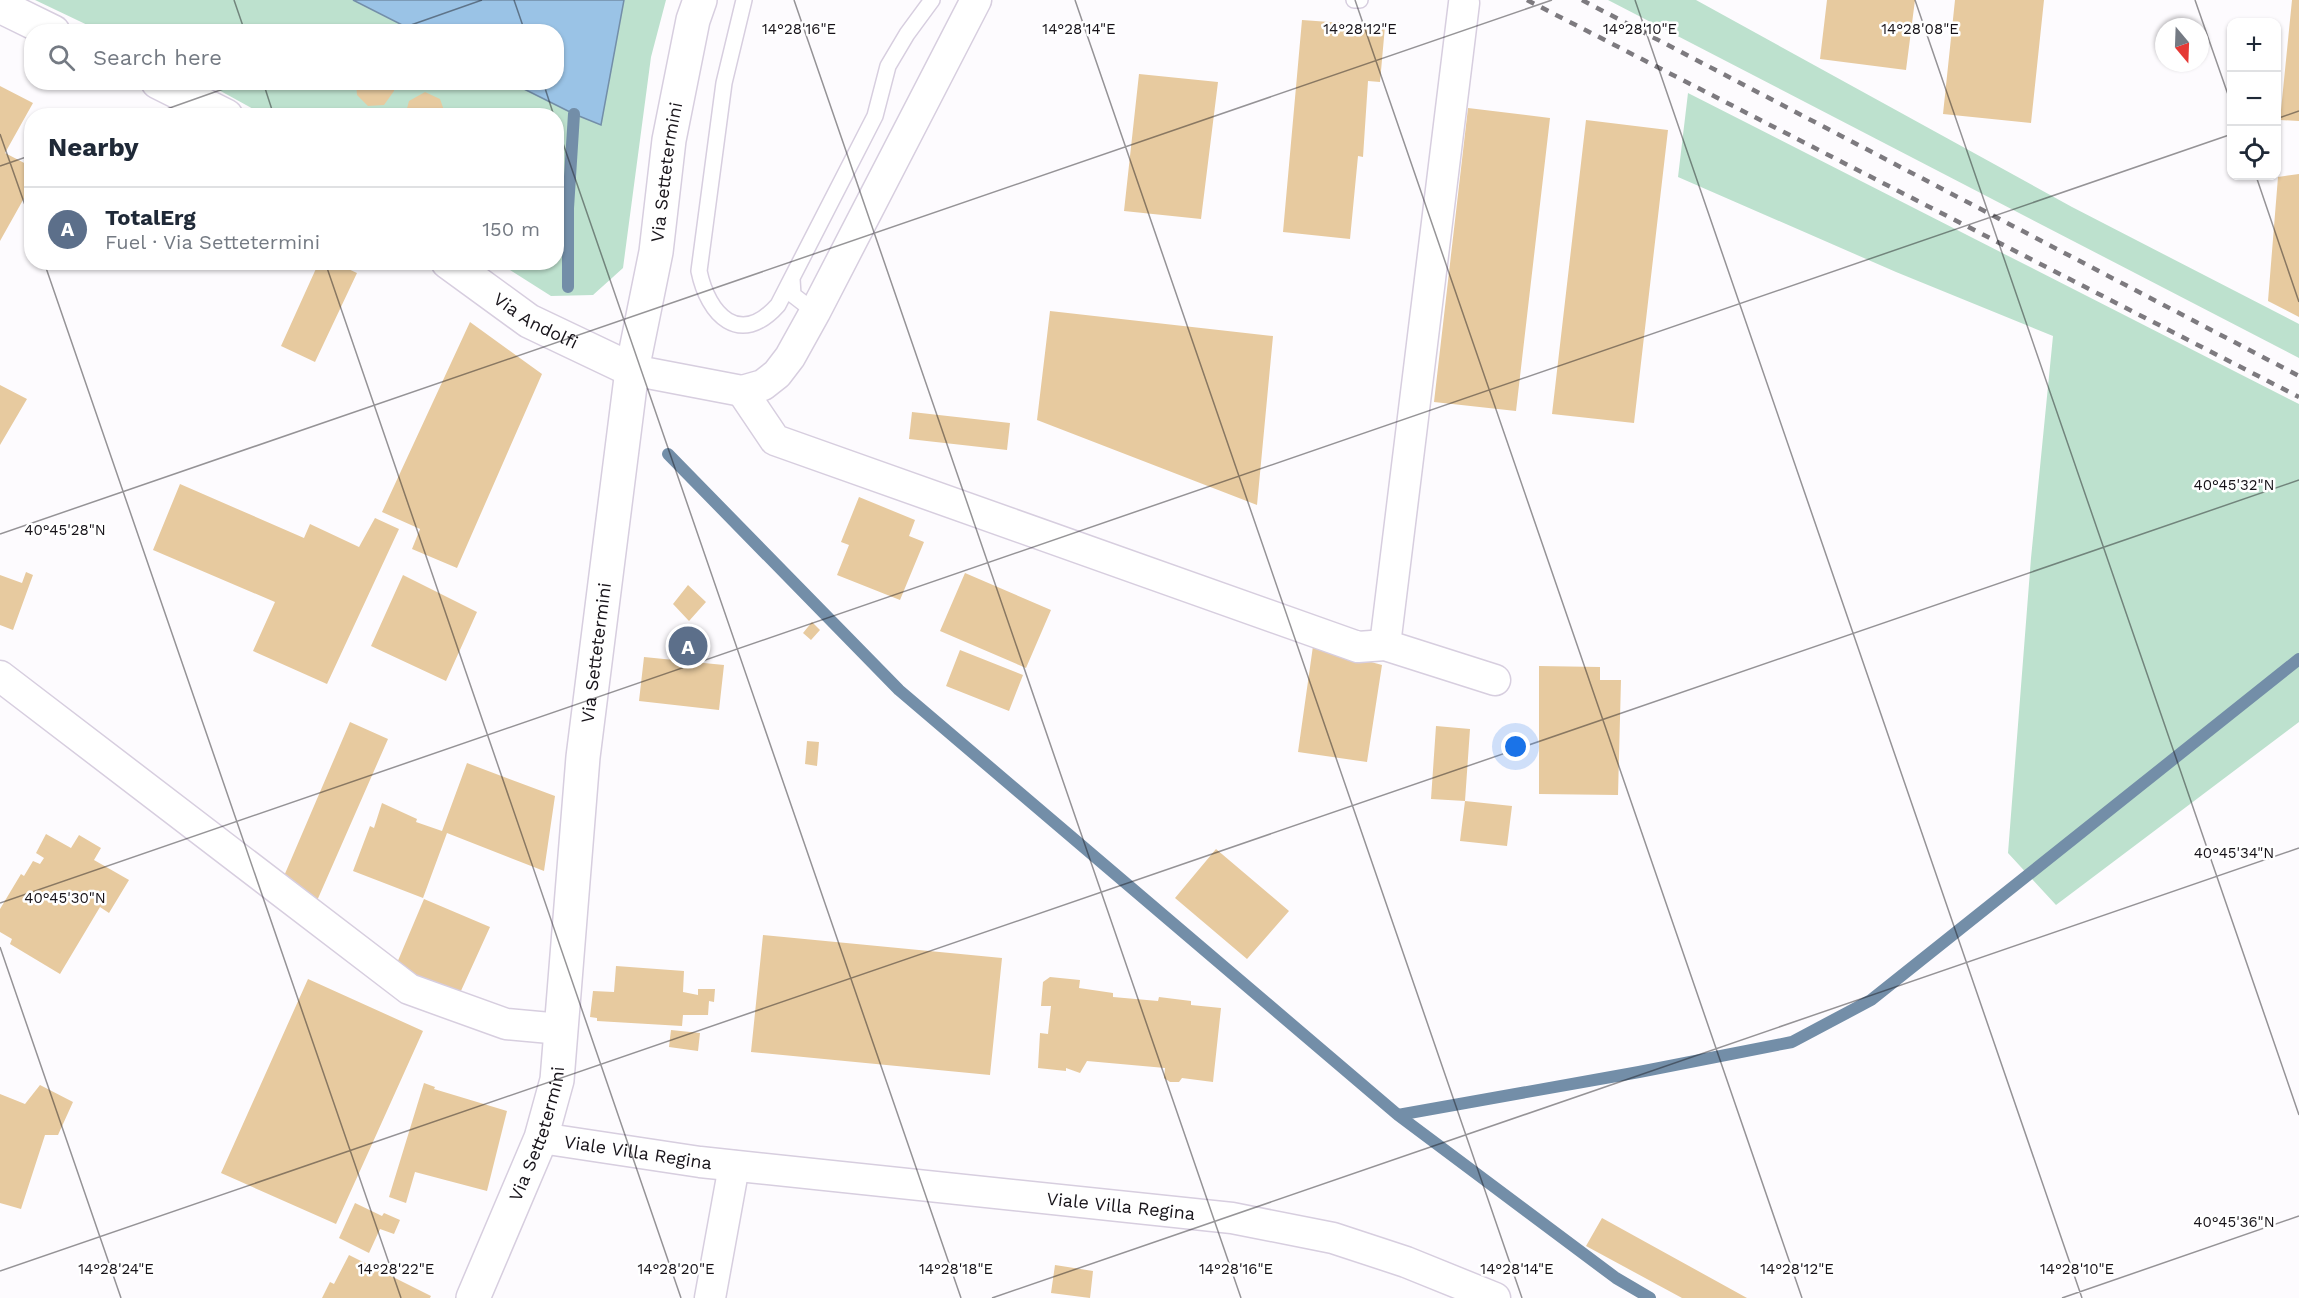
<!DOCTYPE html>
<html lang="en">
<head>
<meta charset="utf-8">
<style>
	:root { --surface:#fff; --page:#f2f2f3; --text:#1f2937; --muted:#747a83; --line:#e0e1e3; --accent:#8859d3 }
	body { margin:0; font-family:"Work Sans",sans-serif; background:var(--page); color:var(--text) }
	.controls { position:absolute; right:18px; top:18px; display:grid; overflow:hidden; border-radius:12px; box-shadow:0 2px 4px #0004 }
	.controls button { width:54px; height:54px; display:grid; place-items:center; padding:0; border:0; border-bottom:2px solid var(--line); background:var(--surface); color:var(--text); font:30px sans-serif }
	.compass { position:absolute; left:2155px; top:18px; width:54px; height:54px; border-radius:50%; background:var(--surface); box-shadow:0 2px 4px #0004; rotate:161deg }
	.you { position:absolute; left:1516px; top:747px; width:21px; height:21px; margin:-15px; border:4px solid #fff; border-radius:50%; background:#1a73e8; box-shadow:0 0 0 9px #1a73e833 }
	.badge { display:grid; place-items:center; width:39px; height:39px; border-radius:50%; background:var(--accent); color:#fff; font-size:20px; font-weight:700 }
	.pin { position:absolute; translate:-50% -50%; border:3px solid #fff; box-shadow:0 2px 6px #0006 }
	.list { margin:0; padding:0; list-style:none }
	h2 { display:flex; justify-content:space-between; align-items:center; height:78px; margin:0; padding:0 24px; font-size:26px }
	h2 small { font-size:20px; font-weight:400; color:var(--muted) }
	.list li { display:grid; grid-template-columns:39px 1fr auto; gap:18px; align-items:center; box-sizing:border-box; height:84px; padding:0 24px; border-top:2px solid var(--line) }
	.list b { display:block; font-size:22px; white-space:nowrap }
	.list p { margin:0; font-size:20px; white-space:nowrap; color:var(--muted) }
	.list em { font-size:20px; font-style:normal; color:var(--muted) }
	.icon { flex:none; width:33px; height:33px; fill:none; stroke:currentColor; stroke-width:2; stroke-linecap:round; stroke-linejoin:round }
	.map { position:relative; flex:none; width:2299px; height:1298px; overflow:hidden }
	.search { position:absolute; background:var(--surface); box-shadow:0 2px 4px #0004; left:24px; top:24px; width:540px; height:66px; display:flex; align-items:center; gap:15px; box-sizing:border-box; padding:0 21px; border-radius:24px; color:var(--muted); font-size:22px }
	.panel { position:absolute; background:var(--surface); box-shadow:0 2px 4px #0004; left:24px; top:108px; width:540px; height:162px; border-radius:24px }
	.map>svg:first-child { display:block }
	.green { fill:#bde1ce }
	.water { fill:#9ac3e6; stroke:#738ea8; stroke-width:1.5 }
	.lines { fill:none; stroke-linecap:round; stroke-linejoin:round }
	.stream { stroke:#738ea8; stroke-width:12 }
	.building { fill:#e7ca9f }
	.service-casing { stroke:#d7cedf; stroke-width:18 }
	.minor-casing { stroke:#d7cedf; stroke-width:33 }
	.tertiary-casing { stroke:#d7cedf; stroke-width:36 }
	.secondary-casing { stroke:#d7cedf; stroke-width:36 }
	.service { stroke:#fff; stroke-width:15 }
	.minor { stroke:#fff; stroke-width:30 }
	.tertiary { stroke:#fff; stroke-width:33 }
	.secondary { stroke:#fff; stroke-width:33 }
	.rail { stroke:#7d7a7f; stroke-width:4.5; stroke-dasharray:8 8; stroke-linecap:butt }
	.ticks { fill:none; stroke:#171319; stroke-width:1.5; stroke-opacity:0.45 }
	.labels { text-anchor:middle; stroke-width:5; stroke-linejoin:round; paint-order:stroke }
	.street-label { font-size:18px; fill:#171319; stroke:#fff }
	.ticks-label { font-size:15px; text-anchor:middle; fill:#171319; stroke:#fff; stroke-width:5; stroke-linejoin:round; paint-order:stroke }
</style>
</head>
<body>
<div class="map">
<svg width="2299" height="1298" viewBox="0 0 2299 1298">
	<rect width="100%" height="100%" fill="#fdfbfe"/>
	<path class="green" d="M35,0H666L651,57L623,268L593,295L551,296L499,263L556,262V116L264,115L206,83L556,82V32L100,31Z
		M1608,0H1696L2072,207L2299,324V358Z
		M1688,93L2299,404V722L2056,905L2008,853L2031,558L2053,336L1896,272L1678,177Z"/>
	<path class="water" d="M353,0H624L601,125L574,114L512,83L556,82V32L414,31Z"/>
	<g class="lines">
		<path class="stream" d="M568,287V208L574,114
			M668,454L899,690L1398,1115L1616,1278L1650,1298
			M1398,1115L1639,1072L1792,1042L1871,1000L2299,659"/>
	</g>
	<path class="building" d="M1827,0H1915L1906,70L1820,59Z
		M1955,0H2044L2031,123L1943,114Z
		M2292,0H2299V121L2280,120Z
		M1302,20L1385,26L1380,82L1368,81L1363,157L1358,156L1350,239L1283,232Z
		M1139,74L1218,82L1201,219L1124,211Z
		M356,82H394V91L384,105L368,106L357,95Z
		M0,86L33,103L5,153L32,167V184L0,241Z
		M425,92L440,99L446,116H405L409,101Z
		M1468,108L1550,118L1516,411L1434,402Z
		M1586,120L1668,130L1634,423L1552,414Z
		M2299,174V317L2268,301L2278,177Z
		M319,262H333L357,273L315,362L281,346Z
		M1050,311L1273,336L1257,505L1037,420Z
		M470,322L542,374L457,568L412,549L420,529L382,512Z
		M0,385L27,399L0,445Z
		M912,412L1010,423L1007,450L909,439Z
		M180,484L304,538L310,524L359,547L375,518L399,529L327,684L253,651L275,602L153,550Z
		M859,497L915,520L909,536L924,542L900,600L837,575L849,545L841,542Z
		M26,572L33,575L13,630L0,625V575L22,583Z
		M965,573L1051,610L1026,668L940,631Z
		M403,575L477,612L446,681L371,646Z
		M688,585L706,602L689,621L673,604Z
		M812,622L820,630L811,640L803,633Z
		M1313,646L1382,665L1367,762L1298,752Z
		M960,650L1023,675L1009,711L946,686Z
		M644,657L724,665L719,710L639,701Z
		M1539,666L1600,667V680H1621L1618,795L1539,794Z
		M350,722L388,739L316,903L284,876Z
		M1436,726L1470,729L1465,801L1431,799Z
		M807,741L819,742L817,766L805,764Z
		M467,763L555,796L544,871L447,833L423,898L353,871L370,826L374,828L382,803L417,819L416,822L442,831Z
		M1465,801L1512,806L1507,846L1460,841Z
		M46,834L71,848L79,835L101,848L94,860L129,880L109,913L100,907L60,974L10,944L12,939L0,932V909L21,874L24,876L33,861L40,864L44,858L36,853Z
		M1216,849L1289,911L1247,959L1175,898Z
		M424,899L490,927L460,993L421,981L397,963Z
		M763,935L1002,958L990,1075L751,1052Z
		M616,966L684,971L683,992L698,995V989H715L714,1002L709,1001L708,1015H683L682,1026L597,1021V1018L590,1017L593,991L614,992Z
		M1050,977L1080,980L1079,988L1113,993V997L1158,1001L1159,997L1191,1001V1005L1221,1008L1213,1082L1182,1078L1179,1082H1170L1164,1078L1165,1068L1087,1061L1080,1073L1066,1068V1071L1038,1068L1040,1033L1048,1034L1051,1006H1041L1043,982Z
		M308,979L423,1031L336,1224L221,1173Z
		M671,1030L700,1033L698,1051L669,1047Z
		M424,1083L435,1087L434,1089L507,1111L487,1191L415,1172L406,1203L389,1197Z
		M40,1085L73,1102L58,1135H45L21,1209L0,1203V1094L25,1104Z
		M355,1203L382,1216L384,1213L400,1220L394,1234L380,1229L369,1253L339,1238Z
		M1602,1218L1747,1298H1682L1586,1246Z
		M349,1255L431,1296L430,1298H322L330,1282L334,1284Z
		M1055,1265L1093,1271L1090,1298L1051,1293Z"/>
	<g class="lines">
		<defs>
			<path id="service" d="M744,0L724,83L699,271C708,315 740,348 778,305L875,116L888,66L907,34L932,0
				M1354,0H1360
				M792,279L793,295L815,312"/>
			<g id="minor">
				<path d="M632,370L742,391L763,385L777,374L790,357L815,312L976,0"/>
				<path d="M742,391L775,440L1358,647L1385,645L1495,680"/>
				<path d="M1385,645L1464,3"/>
				<path d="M0,676L409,989L506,1024L561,1029"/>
				<path id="s1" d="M541,1138L700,1162L1232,1218L1333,1238L1406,1262L1495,1298"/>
				<path d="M710,1298L734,1166"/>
			</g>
			<g id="tertiary">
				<path d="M0,6L53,32"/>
				<path d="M158,82L226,116"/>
				<path id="s2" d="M448,262L529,321L632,370"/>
			</g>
			<g id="secondary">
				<path id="s3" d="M473,1298L541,1138L557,1080L583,757L632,370L656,252L669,140L693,20L700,0"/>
			</g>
		</defs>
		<use href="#service" class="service-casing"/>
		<use href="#minor" class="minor-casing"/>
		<use href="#tertiary" class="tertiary-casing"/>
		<use href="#secondary" class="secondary-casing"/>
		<use href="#service" class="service"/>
		<use href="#minor" class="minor"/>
		<use href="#tertiary" class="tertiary"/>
		<use href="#secondary" class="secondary"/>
		<path class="rail" d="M1527,0L2299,397
			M1582,0L2299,376"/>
	</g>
	<path class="ticks" d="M234,0L245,32M514,0L525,32M794,0L1241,1298M1075,0L1522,1298M1355,0L1802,1298M1635,0L2082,1298M1915,0L2299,1115M2195,0L2232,106M391,32L482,0M263,82L274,116M543,82L554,116M147,116L243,82M2276,119L2299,111M556,123L961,1298M0,134L32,225M0,166L32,155M2256,176L2299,302M44,262L401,1298M325,262L681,1298M0,534L1552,0M0,903L2232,134M0,947L121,1298M0,1271L2299,480M992,1298L2299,848M2062,1298L2299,1216"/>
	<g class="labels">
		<g class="street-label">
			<text dy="6" stroke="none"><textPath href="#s3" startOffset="1149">Via Settetermini</textPath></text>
			<text dy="6" stroke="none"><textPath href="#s2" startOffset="106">Via Andolfi</textPath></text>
			<text dy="6" stroke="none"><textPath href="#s3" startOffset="663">Via Settetermini</textPath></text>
			<text dy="6" stroke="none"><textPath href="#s3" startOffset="177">Via Settetermini</textPath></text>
			<text dy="6" stroke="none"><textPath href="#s1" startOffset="98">Viale Villa Regina</textPath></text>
			<text dy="6" stroke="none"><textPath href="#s1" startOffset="584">Viale Villa Regina</textPath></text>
		</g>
	</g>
	<g class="ticks-label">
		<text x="1920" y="34">14°28'08"E</text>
		<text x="799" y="34">14°28'16"E</text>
		<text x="1079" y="34">14°28'14"E</text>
		<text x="1360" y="34">14°28'12"E</text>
		<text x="1640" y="34">14°28'10"E</text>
		<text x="2234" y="490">40°45'32"N</text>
		<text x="65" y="535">40°45'28"N</text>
		<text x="2234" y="858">40°45'34"N</text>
		<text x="65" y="903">40°45'30"N</text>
		<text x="2234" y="1227">40°45'36"N</text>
		<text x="116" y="1274">14°28'24"E</text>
		<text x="396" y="1274">14°28'22"E</text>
		<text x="676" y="1274">14°28'20"E</text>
		<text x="956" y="1274">14°28'18"E</text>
		<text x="1236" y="1274">14°28'16"E</text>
		<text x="1517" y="1274">14°28'14"E</text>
		<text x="1797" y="1274">14°28'12"E</text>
		<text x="2077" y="1274">14°28'10"E</text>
	</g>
</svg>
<div class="controls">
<button>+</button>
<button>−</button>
<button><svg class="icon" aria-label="locate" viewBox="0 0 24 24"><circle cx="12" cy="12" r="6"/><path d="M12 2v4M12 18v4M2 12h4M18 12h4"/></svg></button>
</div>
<svg class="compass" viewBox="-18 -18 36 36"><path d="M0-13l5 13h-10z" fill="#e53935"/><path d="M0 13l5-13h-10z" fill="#747a83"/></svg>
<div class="you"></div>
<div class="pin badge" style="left:688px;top:646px;background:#5c6f8a">A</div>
<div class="search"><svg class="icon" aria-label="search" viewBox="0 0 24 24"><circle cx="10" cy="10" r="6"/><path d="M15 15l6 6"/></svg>Search here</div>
<section class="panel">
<h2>Nearby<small></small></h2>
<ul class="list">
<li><span class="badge" style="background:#5c6f8a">A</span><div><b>TotalErg</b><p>Fuel · Via Settetermini</p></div><em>150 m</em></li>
</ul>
</section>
</div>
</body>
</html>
